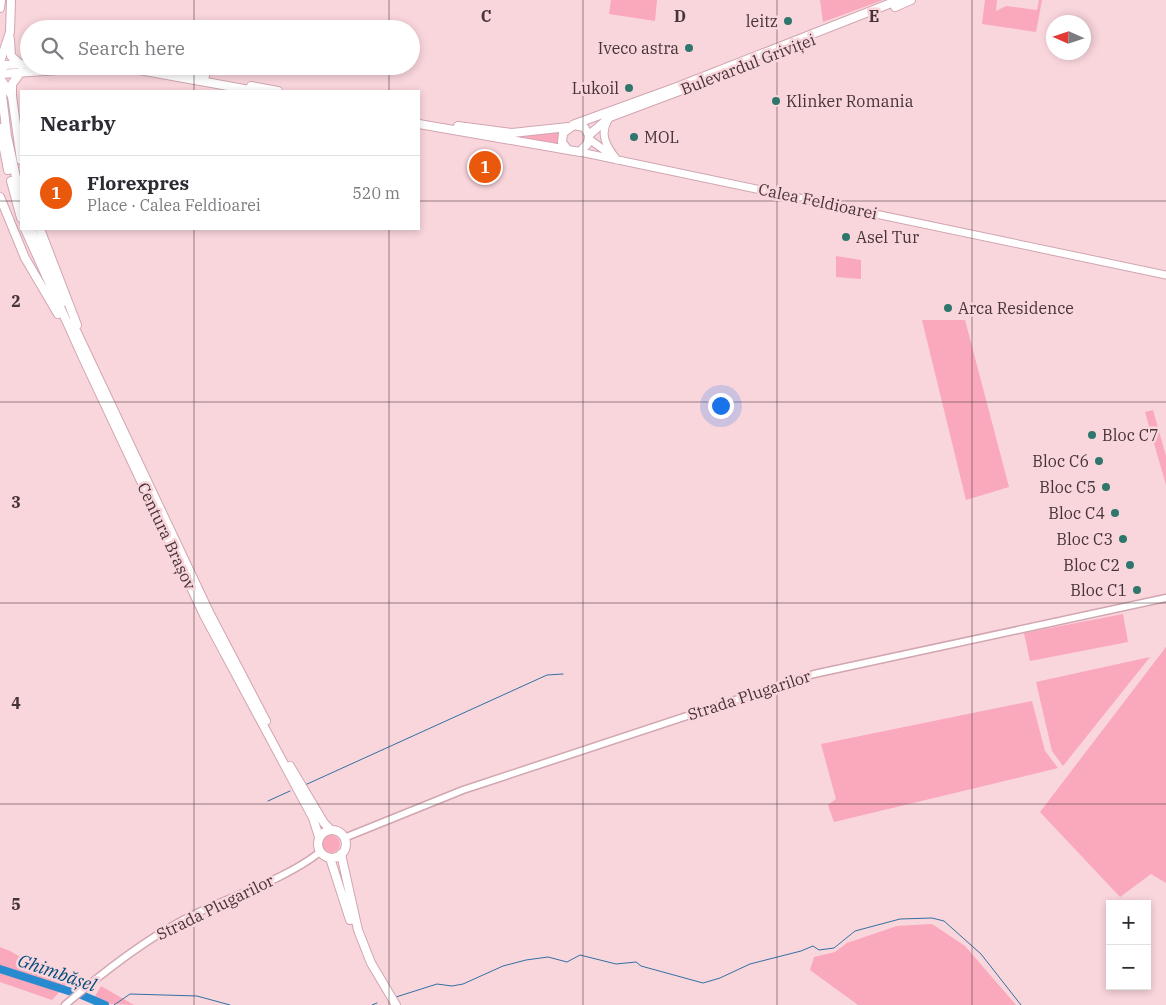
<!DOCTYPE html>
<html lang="en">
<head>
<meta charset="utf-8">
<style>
	:root { --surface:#fff; --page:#f7f7f7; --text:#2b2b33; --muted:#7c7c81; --line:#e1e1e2; --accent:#ea580c }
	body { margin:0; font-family:"IBM Plex Serif",serif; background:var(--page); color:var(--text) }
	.controls { position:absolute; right:15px; bottom:15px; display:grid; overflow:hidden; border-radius:0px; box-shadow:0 2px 8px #0003 }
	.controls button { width:45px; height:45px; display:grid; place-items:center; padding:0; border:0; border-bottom:1px solid var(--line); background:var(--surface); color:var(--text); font:25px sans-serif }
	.compass { position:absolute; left:1046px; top:15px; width:45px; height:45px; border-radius:50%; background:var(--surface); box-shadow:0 2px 8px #0003; rotate:273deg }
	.you { position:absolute; left:720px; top:405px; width:18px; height:18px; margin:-12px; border:4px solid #fff; border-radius:50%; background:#1a73e8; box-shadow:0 0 0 8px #1a73e833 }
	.badge { display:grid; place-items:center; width:32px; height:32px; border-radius:50%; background:var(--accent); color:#fff; font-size:16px; font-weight:700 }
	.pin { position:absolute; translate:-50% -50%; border:2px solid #fff; box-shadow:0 1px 5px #0006 }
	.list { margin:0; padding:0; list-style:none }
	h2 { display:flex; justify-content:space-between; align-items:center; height:65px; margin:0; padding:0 20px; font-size:21px }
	h2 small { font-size:16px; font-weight:400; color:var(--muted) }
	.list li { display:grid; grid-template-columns:32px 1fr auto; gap:15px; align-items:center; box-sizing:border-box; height:75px; padding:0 20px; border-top:1px solid var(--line) }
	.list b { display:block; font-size:19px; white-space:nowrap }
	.list p { margin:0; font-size:16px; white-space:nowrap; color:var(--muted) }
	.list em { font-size:16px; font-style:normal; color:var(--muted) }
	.icon { flex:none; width:28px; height:28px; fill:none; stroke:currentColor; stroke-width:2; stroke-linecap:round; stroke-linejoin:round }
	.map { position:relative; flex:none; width:1166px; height:1005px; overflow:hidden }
	.search { position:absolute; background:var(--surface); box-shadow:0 2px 8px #0003; left:20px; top:20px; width:400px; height:55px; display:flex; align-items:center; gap:12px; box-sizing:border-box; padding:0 18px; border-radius:28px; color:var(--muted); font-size:19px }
	.panel { position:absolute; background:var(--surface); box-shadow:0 2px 8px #0003; left:20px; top:90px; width:400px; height:140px; border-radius:0px }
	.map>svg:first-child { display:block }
	.green { fill:#faa8bb }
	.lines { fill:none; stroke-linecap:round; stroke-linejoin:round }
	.stream { stroke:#3271a2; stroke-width:1 }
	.river { stroke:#298bcf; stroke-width:8 }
	.tertiary-casing { stroke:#d1a6b0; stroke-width:9 }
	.secondary-casing { stroke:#d1a6b0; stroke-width:9 }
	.primary-casing { stroke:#d1a6b0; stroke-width:10 }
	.trunk-casing { stroke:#d1a6b0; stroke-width:10 }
	.tertiary { stroke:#fff; stroke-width:6 }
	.secondary { stroke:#fff; stroke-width:7 }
	.primary { stroke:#fff; stroke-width:8 }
	.trunk { stroke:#fff; stroke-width:8 }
	.grid { fill:none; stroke:#463438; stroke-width:1; stroke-opacity:0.55 }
	.poi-dot { fill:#2f766d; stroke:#f9d5dc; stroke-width:2 }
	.labels { text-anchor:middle; stroke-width:5; stroke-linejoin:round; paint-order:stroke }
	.poi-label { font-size:16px; fill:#463438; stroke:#f9d5dc; text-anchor:end }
	.street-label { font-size:16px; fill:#463438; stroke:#f9d5dc }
	.water-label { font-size:18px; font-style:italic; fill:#024d7a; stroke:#f9d5dc }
	.grid-label { font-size:16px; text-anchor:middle; font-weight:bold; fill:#463438; stroke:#f9d5dc; stroke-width:5; stroke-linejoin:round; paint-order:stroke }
</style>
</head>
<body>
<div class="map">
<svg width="1166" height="1005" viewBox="0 0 1166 1005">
	<rect width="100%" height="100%" fill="#f9d5dc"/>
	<path class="green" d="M611,0H657L655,21L609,14Z
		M820,0H883L823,22Z
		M985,0H997L996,11L1006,6L1037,10L1039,0H1042L1036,32L982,24Z
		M560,131L563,147L511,137Z
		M836,256L861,260V279L836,277Z
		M922,320H965L1009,487L966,500Z
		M1153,410L1166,456V485L1145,412Z
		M1123,614L1128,642L1030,661L1024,633Z
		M1166,647V883L1151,874L1120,897L1040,812Z
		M1150,657L1063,766L1052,751L1036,682Z
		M1032,701L1045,751L1058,768L834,822L828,805L836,799L821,744Z
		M322 844a9 9 0 1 1 18 0a9 9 0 1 1-18 0Z
		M932,924L965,946L1016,1005H858L810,970L814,957L835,952L847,943L897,926Z
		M0,947L10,951L67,984L52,1000L0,982Z
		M101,986L134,1005L91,1003Z"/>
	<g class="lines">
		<path class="stream" d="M305,785L547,675L563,674
			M268,801L290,791
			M396,997L437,984L452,986L463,984L503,966L526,960L548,957L567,962L580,955L616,964L636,962L641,966L703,983L720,978L750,964L801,951L813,946L819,950L834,948L855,931L900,919L932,918L944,921L981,954L1021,1005
			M114,1005L130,994L197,996L230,1005
			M372,1005L377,1003"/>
		<path class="river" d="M0,969L84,996L105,1005"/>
		<defs>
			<path id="tertiary" d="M344,838L463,790L814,674L1166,598
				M65,1005C102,973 140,943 183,920C226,897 282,882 320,852"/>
			<path id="secondary" d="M608,120C599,135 607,147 617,160
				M589,139L611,155
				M580,152L1166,275"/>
			<path id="primary" d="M895,7L911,0
				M10,39L11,56L20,64
				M2,65L29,64
				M155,66L205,76
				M1,74L117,66L256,91
				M251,86L278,91
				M12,96V84L21,72
				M419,124L580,152L588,143L589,135L584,127L573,125
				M458,126L512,133L568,127
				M589,135L610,117L682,90
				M567,149L562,142L563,133L575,124L677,87L899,0"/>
			<path id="trunk" d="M0,8L1,0
				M0,62L10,32L11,0
				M0,62L3,68L0,76
				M0,79L7,136L21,200
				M2,81L12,96L21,160
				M0,128L8,170
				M11,181L21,218
				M0,197L25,258L58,314
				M25,229L84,360L204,615L313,818L319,837
				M31,229L63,302
				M40,229L77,325
				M72,322L209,612L266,721
				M290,766L324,823L331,830
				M318 844a14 14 0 1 1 28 0a14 14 0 1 1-28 0Z
				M341,854L358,930L371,963L396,1005
				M330,858L350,920"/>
		</defs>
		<use href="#tertiary" class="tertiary-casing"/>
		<use href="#secondary" class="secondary-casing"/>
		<use href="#primary" class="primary-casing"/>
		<use href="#trunk" class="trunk-casing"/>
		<use href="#tertiary" class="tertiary"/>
		<use href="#secondary" class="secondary"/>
		<use href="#primary" class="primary"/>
		<use href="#trunk" class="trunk"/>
	</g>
	<path class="grid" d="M194,0V29M389,0V29M583,0V1005M777,0V1005M972,0V1005M194,66V91M389,66V91M0,201H21M419,201H1166M194,229V1005M389,229V1005M0,402H1166M0,603H1166M0,804H1166"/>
	<g class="poi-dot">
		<circle cx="788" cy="21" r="5"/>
		<circle cx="689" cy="48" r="5"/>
		<circle cx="629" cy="88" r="5"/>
		<circle cx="776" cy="101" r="5"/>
		<circle cx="634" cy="137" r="5"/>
		<circle cx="846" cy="237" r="5"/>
		<circle cx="948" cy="308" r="5"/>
		<circle cx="1092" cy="435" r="5"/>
		<circle cx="1099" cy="461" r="5"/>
		<circle cx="1106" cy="487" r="5"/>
		<circle cx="1115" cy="513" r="5"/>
		<circle cx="1123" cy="539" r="5"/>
		<circle cx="1130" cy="565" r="5"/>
		<circle cx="1137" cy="590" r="5"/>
	</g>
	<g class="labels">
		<g class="poi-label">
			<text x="778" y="27">leitz</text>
			<text x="679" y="54">Iveco astra</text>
			<text x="619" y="94">Lukoil</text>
			<text x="786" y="107" text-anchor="start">Klinker Romania</text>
			<text x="644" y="143" text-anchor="start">MOL</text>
			<text x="856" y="243" text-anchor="start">Asel Tur</text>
			<text x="958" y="314" text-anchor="start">Arca Residence</text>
			<text x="1102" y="441" text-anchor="start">Bloc C7</text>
			<text x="1089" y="467">Bloc C6</text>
			<text x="1096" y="493">Bloc C5</text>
			<text x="1105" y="519">Bloc C4</text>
			<text x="1113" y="545">Bloc C3</text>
			<text x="1120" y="571">Bloc C2</text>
			<text x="1127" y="596">Bloc C1</text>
		</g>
		<g class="street-label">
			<text transform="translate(748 64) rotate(-21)" y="6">Bulevardul Griviței</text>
			<text transform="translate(818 201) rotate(12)" y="6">Calea Feldioarei</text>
			<text transform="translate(167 536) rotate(65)" y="6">Centura Brașov</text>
			<text transform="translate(749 695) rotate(-18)" y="6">Strada Plugarilor</text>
			<text transform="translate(215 907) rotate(-26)" y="6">Strada Plugarilor</text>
		</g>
		<g class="water-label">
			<text transform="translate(57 973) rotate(19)" y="6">Ghimbășel</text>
		</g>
	</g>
	<g class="grid-label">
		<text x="486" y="22">C</text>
		<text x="680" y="22">D</text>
		<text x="874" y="22">E</text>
		<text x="16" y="307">2</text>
		<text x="16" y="508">3</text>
		<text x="16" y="709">4</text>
		<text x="16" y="910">5</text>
	</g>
</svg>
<div class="controls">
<button>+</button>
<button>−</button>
</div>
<svg class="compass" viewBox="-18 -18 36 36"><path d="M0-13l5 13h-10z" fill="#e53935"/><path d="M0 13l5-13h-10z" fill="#7c7c81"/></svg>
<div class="you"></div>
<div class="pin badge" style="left:485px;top:167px">1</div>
<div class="search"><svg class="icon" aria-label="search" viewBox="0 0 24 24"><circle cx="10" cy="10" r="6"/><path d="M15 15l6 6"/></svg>Search here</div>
<section class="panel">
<h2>Nearby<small></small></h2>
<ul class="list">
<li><span class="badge">1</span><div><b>Florexpres</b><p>Place · Calea Feldioarei</p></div><em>520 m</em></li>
</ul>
</section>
</div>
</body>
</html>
